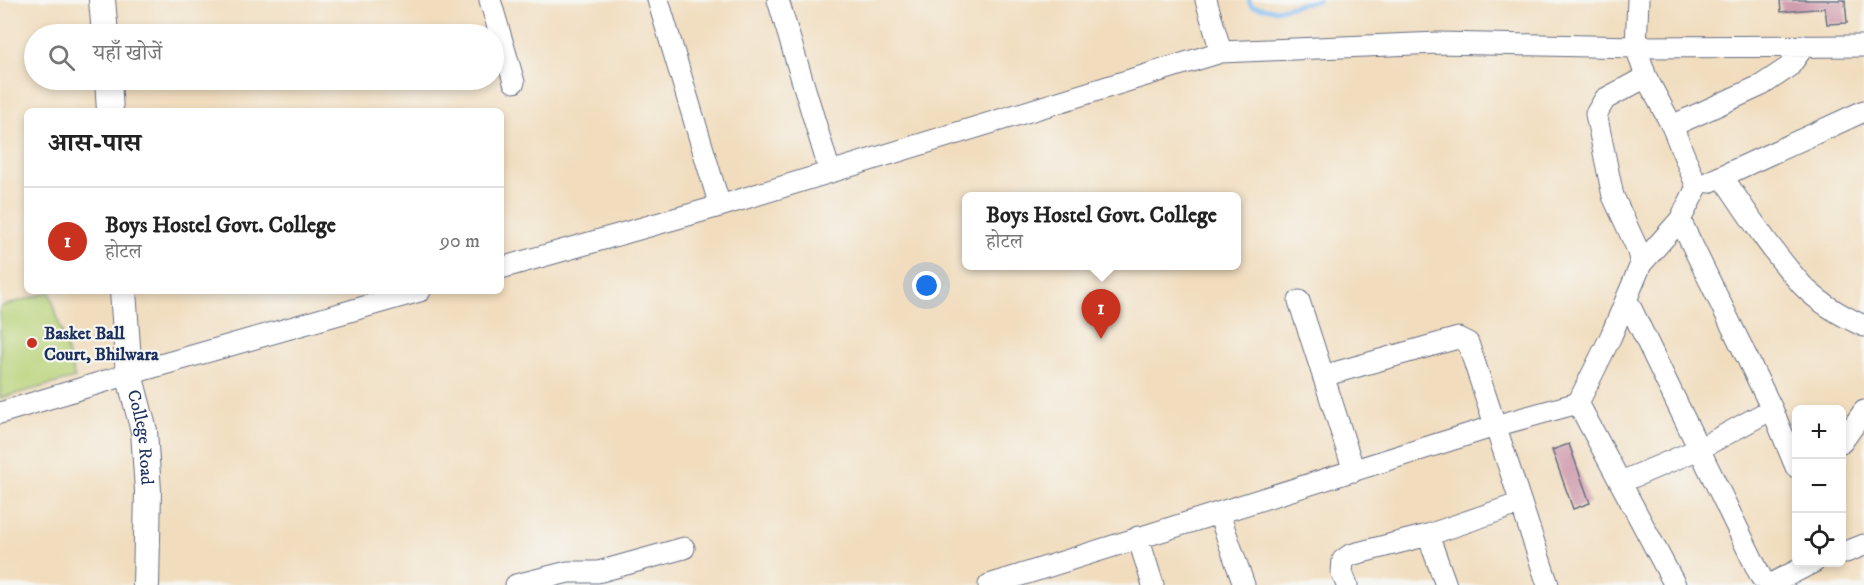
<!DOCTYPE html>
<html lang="hi">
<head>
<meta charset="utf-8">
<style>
	:root { --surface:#fff; --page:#f2f2f2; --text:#222; --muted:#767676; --line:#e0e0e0; --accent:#c8321e }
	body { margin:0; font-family:"IM FELL DW Pica","Noto Serif Devanagari",serif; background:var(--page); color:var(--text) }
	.controls { position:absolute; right:18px; bottom:18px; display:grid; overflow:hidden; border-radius:9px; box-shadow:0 3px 9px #0003 }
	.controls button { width:54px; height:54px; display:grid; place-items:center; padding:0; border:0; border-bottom:2px solid var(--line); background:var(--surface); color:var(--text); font:30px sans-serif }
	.you { position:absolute; left:927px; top:286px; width:21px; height:21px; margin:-15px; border:4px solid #fff; border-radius:50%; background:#1a73e8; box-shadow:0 0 0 9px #1a73e833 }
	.badge { display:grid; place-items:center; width:39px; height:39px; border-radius:50%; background:var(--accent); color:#fff; font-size:20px; font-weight:700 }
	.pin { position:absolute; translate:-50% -50px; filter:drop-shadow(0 2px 3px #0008) }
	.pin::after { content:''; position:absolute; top:32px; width:21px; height:18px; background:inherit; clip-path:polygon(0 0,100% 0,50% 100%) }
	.popup { position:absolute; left:962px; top:192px; width:279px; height:78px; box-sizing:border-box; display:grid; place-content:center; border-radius:9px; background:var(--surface); filter:drop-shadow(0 2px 4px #0005); font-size:20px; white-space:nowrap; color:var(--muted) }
	.popup b { font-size:22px; color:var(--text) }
	.popup::after { content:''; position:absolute; left:50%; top:100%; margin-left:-12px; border:12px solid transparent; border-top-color:var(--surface) }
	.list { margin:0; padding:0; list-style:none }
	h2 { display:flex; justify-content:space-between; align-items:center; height:78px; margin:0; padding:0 24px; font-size:26px }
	h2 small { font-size:20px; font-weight:400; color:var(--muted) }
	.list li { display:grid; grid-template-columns:39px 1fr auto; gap:18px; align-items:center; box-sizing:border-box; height:108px; padding:0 24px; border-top:2px solid var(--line) }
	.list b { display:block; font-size:22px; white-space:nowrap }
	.list p { margin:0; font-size:20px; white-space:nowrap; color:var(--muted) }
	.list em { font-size:20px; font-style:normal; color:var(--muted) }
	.icon { flex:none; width:33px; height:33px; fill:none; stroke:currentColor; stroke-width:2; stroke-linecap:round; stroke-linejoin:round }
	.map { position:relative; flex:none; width:1864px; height:585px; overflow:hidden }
	.search { position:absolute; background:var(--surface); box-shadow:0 3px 9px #0003; left:24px; top:24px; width:480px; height:66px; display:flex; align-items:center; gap:15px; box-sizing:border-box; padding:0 21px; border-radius:33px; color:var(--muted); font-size:22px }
	.panel { position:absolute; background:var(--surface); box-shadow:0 3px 9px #0003; left:24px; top:108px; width:480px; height:186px; border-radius:9px }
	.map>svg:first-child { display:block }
	.green { fill:#b8d277; stroke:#6a806a; stroke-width:1.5 }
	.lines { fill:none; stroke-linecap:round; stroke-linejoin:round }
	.stream { stroke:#81bef4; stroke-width:4.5 }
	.building { fill:#cc94a8 }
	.minor-casing { stroke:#666c80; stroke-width:23 }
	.major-casing { stroke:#666c80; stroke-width:28 }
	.minor { stroke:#fff; stroke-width:21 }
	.major { stroke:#fff; stroke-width:26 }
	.poi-dot { fill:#c8321e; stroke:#f6f6f2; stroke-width:2 }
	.labels { text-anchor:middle; stroke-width:4.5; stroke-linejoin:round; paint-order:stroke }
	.poi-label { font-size:18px; font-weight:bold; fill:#1b2f5e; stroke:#f6f6f2; text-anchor:start }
	.street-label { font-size:18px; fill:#1b2f5e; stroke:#f6f6f2 }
</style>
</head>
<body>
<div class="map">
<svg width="1864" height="585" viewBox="0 0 1864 585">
	<rect width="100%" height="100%" fill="#f6f6f2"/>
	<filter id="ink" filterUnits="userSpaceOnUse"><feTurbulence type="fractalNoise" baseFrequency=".0167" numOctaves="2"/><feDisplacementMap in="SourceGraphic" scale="12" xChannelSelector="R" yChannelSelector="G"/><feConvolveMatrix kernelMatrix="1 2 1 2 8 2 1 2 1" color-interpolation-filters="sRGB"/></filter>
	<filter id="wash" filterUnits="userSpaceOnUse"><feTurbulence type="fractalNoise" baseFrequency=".008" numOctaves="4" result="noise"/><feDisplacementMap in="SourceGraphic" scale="24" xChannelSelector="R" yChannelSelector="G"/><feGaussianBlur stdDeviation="1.35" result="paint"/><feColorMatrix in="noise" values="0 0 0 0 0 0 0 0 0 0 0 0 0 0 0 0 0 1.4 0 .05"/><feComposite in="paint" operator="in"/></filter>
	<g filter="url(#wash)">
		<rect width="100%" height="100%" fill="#f1ddbe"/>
		<path class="green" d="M50,292L75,378L0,398V307Z"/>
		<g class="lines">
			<path class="stream" d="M1249,0L1251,6L1275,10L1319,0"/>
		</g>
		<g id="blocks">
			<path class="building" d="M1780,0H1845L1847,23L1827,24L1825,8L1781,12Z
				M1569,444L1590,503L1573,509L1552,450Z"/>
		</g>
	</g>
	<g filter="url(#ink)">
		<use href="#blocks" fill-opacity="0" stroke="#666c80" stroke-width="1.5"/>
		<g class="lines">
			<defs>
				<path id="minor" d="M490,0L514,82
					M658,0L720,206
					M778,0L830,172
					M1206,0L1221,52
					M1638,0L1636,47L1646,77L1672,126L1697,187L1680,220L1641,264L1637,248L1613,196L1596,114L1605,99L1646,77
					M1672,126L1762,85L1789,67L1804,46
					M1722,176C1747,213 1772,252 1802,285C1819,303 1842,316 1864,326
					M1709,182L1864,111
					M1680,220L1772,409L1796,467
					M501,268L720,206L1221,52L1438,43L1636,47L1864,46
					M1627,300L1761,577
					M1299,301L1354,471
					M1323,376L1458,338L1468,343L1548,585
					M1578,403L1611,336L1641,264
					M0,413L129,374L420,291
					M1842,442L1864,411
					M1621,482L1699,449L1772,409
					M1219,514L1244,585
					M1138,537L1153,585
					M1842,552H1846L1864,545
					M516,585L568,572H598L684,548
					M989,585L1495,426L1578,403L1675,585
					M1347,585L1342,573L1343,560L1350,555L1428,535
					M1446,585L1428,535L1521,503
					M1769,585L1814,562"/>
				<g id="major">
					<path d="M102,0L105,34"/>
					<path d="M108,80L110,111"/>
					<path id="s1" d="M123,291L129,374L144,431L148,491L146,585"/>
				</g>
			</defs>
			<use href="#minor" class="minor-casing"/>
			<use href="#major" class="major-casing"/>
			<use href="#minor" class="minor"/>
			<use href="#major" class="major"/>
		</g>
	</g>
	<circle class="poi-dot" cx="32" cy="343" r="6"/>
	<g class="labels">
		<g class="poi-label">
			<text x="44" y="339">Basket Ball<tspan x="44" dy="21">Court, Bhilwara</tspan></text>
		</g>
		<g class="street-label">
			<text dy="6" stroke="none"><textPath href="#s1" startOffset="148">College Road</textPath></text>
		</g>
	</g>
</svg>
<div class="controls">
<button>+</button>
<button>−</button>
<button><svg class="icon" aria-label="locate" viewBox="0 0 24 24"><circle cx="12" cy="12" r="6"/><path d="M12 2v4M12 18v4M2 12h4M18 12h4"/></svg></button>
</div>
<div class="you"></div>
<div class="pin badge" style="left:1101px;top:339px">1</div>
<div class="popup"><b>Boys Hostel Govt. College</b>होटल</div>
<div class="search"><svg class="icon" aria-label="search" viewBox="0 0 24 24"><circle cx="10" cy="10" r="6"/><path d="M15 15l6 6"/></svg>यहाँ खोजें</div>
<section class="panel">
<h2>आस-पास<small></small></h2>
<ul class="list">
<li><span class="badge">1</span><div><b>Boys Hostel Govt. College</b><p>होटल</p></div><em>90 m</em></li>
</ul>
</section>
</div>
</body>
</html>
